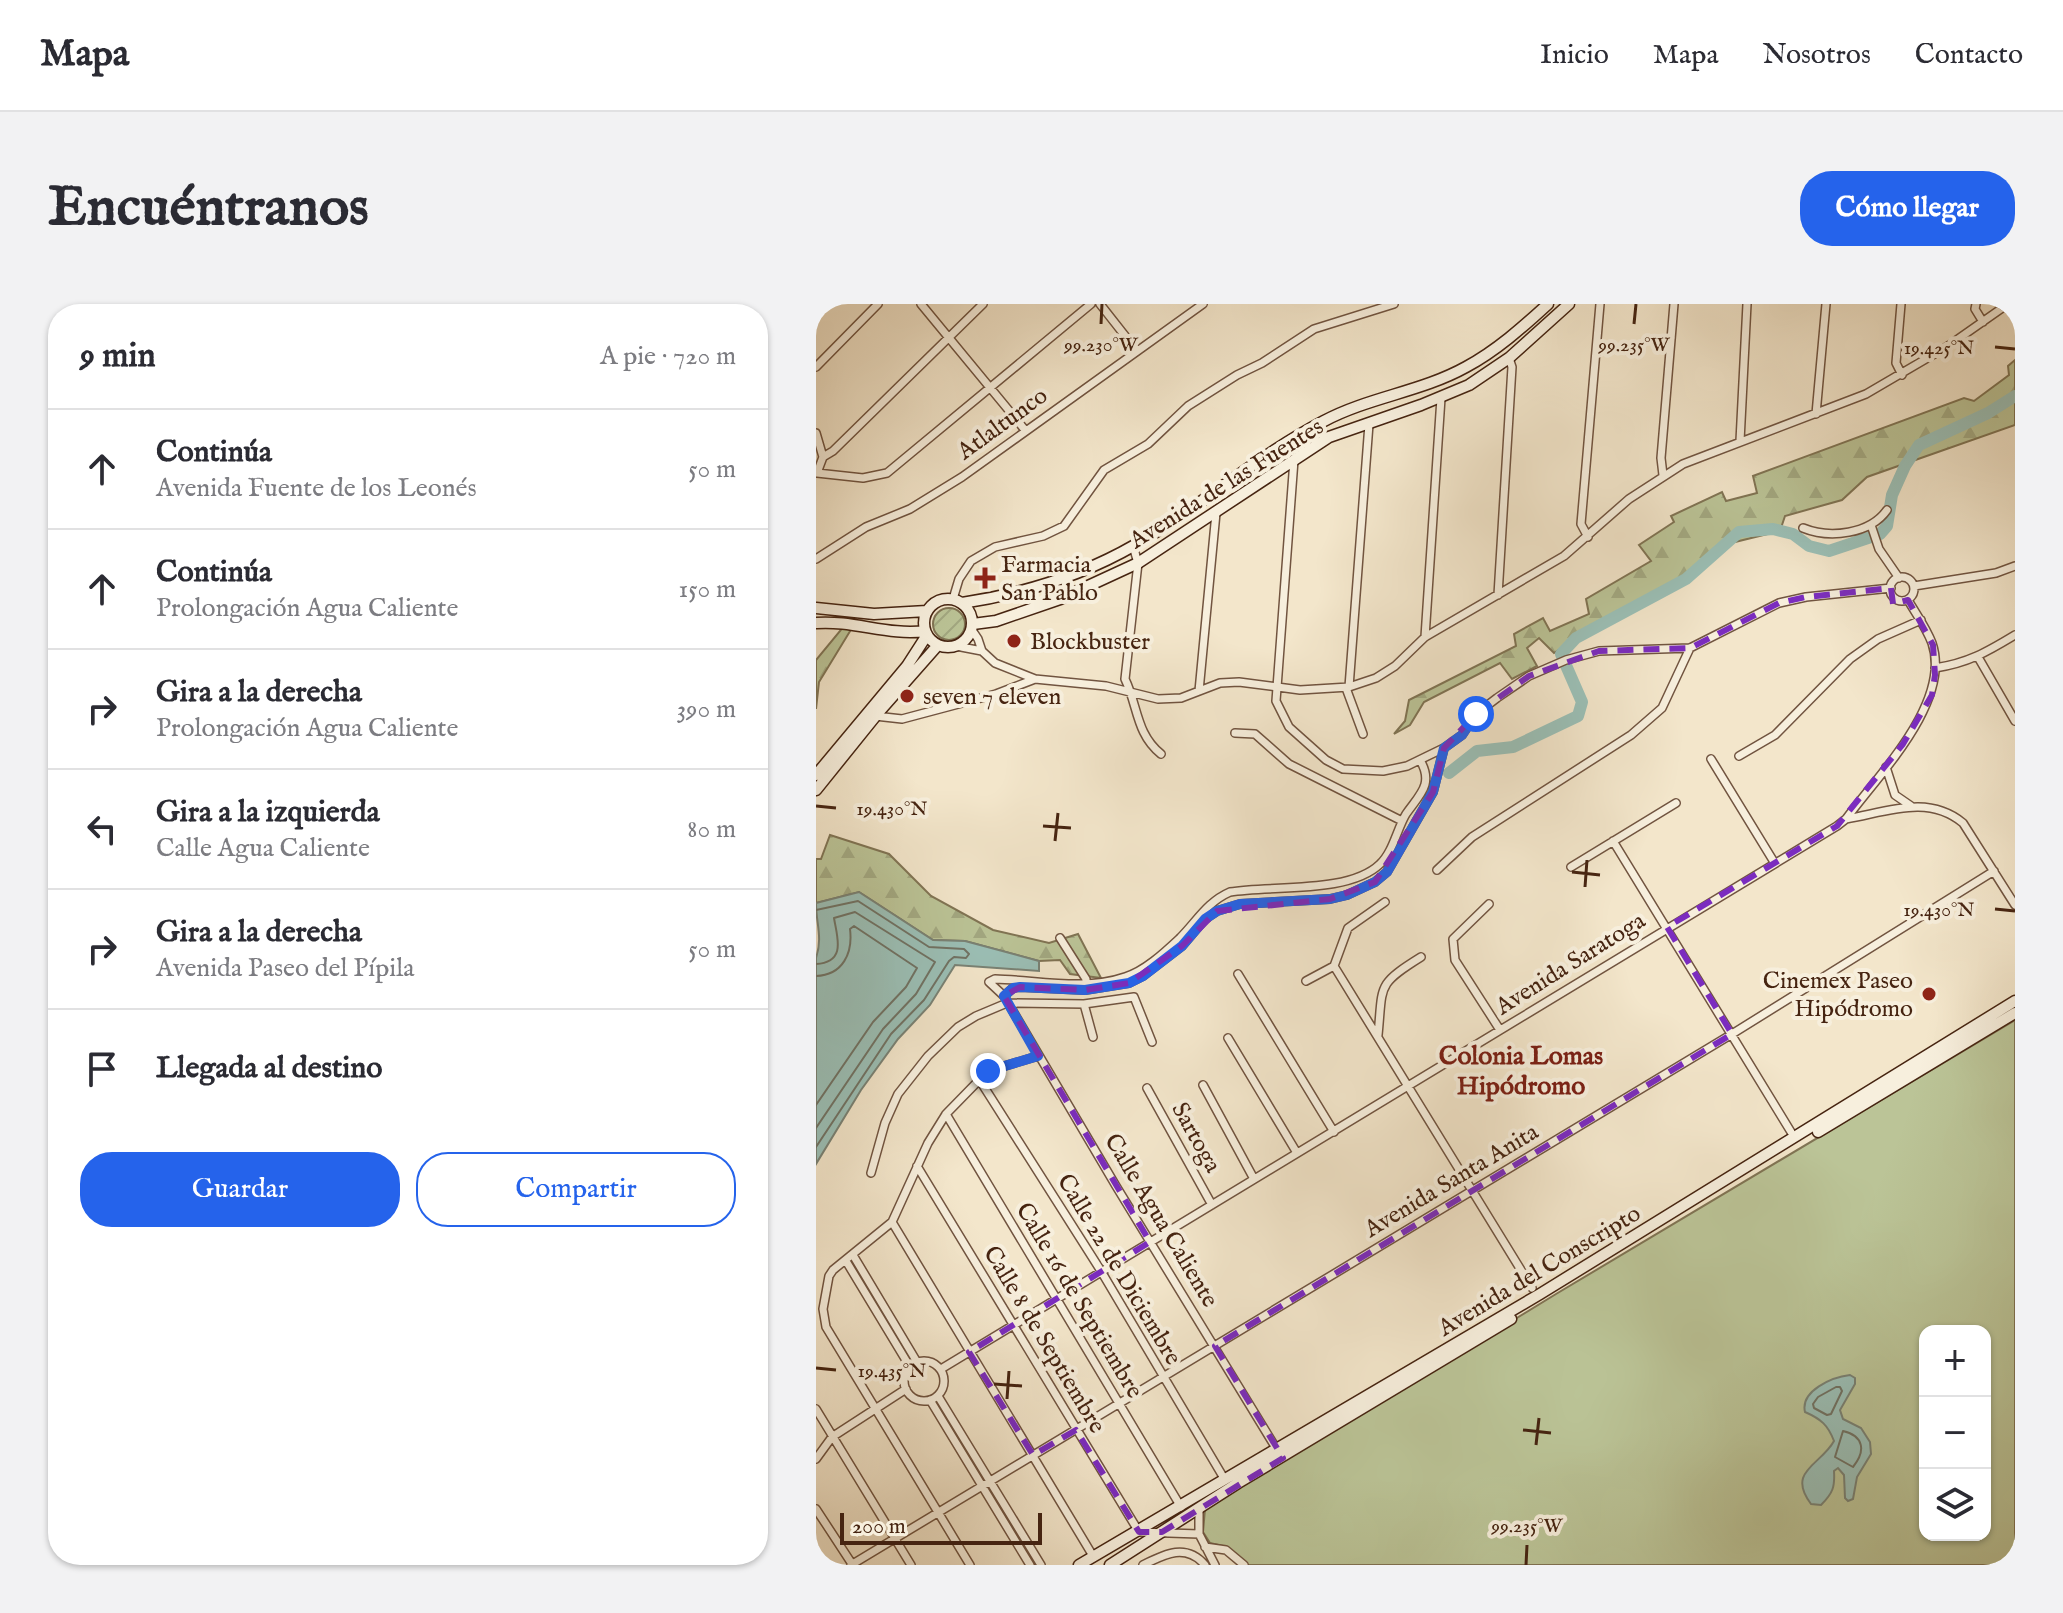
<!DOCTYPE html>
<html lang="es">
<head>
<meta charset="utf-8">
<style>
	:root { --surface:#fff; --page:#f2f2f3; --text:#2b2b33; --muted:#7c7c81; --line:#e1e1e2; --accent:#2563eb }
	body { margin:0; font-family:"IM FELL English",serif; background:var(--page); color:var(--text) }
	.controls { position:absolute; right:24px; bottom:24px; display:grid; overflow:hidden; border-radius:16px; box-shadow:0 2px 6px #0004 }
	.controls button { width:72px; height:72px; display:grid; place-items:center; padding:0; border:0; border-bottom:2px solid var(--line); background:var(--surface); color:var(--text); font:40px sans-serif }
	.scale { position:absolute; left:24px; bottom:20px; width:202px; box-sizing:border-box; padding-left:8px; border:4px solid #462411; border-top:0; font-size:22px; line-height:28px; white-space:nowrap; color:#462411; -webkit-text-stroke:6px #f7efdd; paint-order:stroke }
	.stop { position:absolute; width:24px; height:24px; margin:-18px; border:6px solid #2563eb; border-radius:50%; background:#fff }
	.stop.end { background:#2563eb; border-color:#fff; box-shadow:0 2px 8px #0008 }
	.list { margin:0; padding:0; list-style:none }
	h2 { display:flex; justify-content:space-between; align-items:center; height:104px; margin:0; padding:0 32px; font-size:34px }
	h2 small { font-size:26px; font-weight:400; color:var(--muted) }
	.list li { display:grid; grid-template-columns:52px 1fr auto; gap:24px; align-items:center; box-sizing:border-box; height:120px; padding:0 32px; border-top:2px solid var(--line) }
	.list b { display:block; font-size:30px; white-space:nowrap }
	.list p { margin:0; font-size:26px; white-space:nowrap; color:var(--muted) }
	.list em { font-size:26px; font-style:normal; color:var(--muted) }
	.actions { display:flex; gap:16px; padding:24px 32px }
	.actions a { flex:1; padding:18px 0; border:2px solid var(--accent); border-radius:32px; text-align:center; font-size:28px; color:var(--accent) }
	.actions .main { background:var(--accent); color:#fff }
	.icon { flex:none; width:44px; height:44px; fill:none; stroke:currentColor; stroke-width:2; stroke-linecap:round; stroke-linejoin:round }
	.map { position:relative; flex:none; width:1199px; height:1261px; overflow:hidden; border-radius:32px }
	header { display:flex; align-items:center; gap:48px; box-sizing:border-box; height:112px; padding:0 40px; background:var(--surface); border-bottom:2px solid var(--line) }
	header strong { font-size:38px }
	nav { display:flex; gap:44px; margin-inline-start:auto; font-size:28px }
	.intro { display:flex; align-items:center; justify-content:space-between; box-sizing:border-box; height:192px; padding:0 48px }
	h1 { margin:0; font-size:56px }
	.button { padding:20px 36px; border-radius:32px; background:var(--accent); color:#fff; font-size:28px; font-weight:700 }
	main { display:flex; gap:48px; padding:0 48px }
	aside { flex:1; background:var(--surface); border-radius:32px; box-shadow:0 2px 6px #0004 }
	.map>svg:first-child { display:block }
	.grass { fill:#bbc497; stroke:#807454; stroke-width:2; fill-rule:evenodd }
	.forest { fill:url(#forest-firs); stroke:#807454; stroke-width:2 }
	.garden { fill:url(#garden-furrows); stroke:#807454; stroke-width:2 }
	.water { fill:#9bc0b7; stroke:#798275; stroke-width:2 }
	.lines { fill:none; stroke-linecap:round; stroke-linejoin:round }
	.shore { stroke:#707264; stroke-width:2 }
	.river { stroke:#9bc0b7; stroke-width:12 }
	.street-casing { stroke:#715440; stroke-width:10 }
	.secondary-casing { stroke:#462411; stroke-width:13 }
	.street { stroke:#f7efdd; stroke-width:7 }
	.secondary { stroke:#f7efdd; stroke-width:10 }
	.route { stroke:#2563eb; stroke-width:10 }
	.marked { fill:none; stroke:#7b2cbf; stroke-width:6; stroke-dasharray:16 10; stroke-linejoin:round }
	.ticks { fill:none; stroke:#462411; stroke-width:3 }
	.poi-dot { fill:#8f2418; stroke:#f7efdd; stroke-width:3 }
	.labels { text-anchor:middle; stroke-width:8; stroke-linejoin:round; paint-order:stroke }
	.street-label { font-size:24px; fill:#462411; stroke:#f7efdd }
	.poi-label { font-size:24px; fill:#462411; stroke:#f7efdd; text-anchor:start }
	.neighbourhood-label { font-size:26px; font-weight:bold; fill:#7a1f14; stroke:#f7efdd }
	.ticks-label { font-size:20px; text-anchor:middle; fill:#462411; stroke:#f7efdd; stroke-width:8; stroke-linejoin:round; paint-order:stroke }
</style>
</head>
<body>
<header>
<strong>Mapa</strong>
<nav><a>Inicio</a><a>Mapa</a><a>Nosotros</a><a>Contacto</a></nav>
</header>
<div class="intro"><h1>Encuéntranos</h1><a class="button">Cómo llegar</a></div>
<main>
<aside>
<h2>9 min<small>A pie · 720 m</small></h2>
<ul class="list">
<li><svg class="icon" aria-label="ahead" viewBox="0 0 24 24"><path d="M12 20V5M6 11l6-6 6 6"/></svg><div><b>Continúa</b><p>Avenida Fuente de los Leonés</p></div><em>50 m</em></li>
<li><svg class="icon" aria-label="ahead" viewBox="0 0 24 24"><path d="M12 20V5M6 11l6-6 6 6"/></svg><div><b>Continúa</b><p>Prolongación Agua Caliente</p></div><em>150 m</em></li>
<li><svg class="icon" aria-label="right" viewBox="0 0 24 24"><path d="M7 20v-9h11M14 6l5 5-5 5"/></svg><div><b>Gira a la derecha</b><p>Prolongación Agua Caliente</p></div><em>390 m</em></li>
<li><svg class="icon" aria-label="left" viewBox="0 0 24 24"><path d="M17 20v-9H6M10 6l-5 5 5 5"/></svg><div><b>Gira a la izquierda</b><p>Calle Agua Caliente</p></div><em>80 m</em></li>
<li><svg class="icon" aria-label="right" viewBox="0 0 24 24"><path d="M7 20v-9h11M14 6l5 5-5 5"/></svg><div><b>Gira a la derecha</b><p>Avenida Paseo del Pípila</p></div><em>50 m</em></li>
<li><svg class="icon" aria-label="arrive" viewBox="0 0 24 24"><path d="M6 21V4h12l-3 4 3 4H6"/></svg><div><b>Llegada al destino</b></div></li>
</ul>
<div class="actions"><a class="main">Guardar</a><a>Compartir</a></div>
</aside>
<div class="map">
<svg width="1199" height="1261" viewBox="0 0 1199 1261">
	<defs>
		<pattern id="forest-firs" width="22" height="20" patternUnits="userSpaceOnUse" patternTransform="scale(2)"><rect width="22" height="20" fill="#bbc497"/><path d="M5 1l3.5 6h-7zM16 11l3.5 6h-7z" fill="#a2a881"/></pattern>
		<pattern id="garden-furrows" width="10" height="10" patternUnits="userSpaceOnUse" patternTransform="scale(2)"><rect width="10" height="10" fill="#bbc497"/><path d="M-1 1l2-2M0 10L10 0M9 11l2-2" fill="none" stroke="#a2a881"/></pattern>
	</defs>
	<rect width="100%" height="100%" fill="#f3e6cb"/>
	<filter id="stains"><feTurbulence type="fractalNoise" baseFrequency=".0025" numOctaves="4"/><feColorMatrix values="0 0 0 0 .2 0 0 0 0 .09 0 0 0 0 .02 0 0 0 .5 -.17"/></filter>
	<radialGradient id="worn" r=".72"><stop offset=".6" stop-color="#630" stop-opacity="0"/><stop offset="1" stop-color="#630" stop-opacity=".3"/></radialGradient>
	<path class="grass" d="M1199,716V1261H428L411,1243L394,1239L387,1228L389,1205L740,990ZM1109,1027H1169V1231H1109Z"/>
	<path class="forest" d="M1199,56V121L1051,173L1026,196L969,212L964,227L911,240L871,277L778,323L738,349L723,334L711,344L721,362L696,375L684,359L608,398L594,421L578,430L589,417L593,396L700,342L698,330L727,314L734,327L773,310L770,295L835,257L823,241L858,218L855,212L906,188L910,197L941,189L937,172L1148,94L1158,97L1193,71L1192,62Z
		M28,322L36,324L3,378L0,405V356Z
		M14,531L73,550L115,592L177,626L233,639L262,630L285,674L254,670L244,656L223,657L149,637L117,636L43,588L0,599V555H5Z"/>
	<path class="garden" d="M117 320a16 16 0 1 1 32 0a16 16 0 1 1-32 0Z"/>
	<path class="water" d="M43,588L117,636L149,637L223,657V667L139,661L114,701L82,735L45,786L0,860V654C7,633 0,620 0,599Z
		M1034,1071L1039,1074V1080L1024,1106L1027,1115L1045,1124L1054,1138L1055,1150L1041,1173L1037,1195L1032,1197L1029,1194L1028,1171L1022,1164L1018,1167C1019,1183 1017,1189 1005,1201L995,1200C970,1167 1005,1161 1018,1137C1012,1121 1005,1115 989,1108C984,1087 1016,1073 1034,1071Z"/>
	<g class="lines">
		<path class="shore" d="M0,606L42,597L113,643L148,645L153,650L150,654L138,653L133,657L108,696L75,730L0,843
			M0,660C31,658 21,633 18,614L39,608L119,658L100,690L67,725L0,824
			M0,672C27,671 37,649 34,625L38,622L101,664L90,683L57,718L0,801
			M1020,1083H1024L1026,1087L1015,1110L1011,1111L998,1104L997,1100L1002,1093Z
			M1027,1127C1048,1132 1050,1147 1037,1163L1019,1153Z"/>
		<path class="river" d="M633,469L661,447L697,443L762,412L766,398L745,350L760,334L870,275L923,228L957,225L977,230L993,242L1013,247L1064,230L1071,222L1076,191L1089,162L1103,141L1172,109L1199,92"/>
		<defs>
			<path id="street" d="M105,0L209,126
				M284,0L321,47
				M1085,0L1080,59L1086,71
				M1160,0L1159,5L1167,18
				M0,63L62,0
				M1000,110L1010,0
				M0,129L7,153
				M924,137L931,0
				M478,156L460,397L473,423L510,456L527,465L567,467L591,462L628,444L646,431L660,410L681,394L713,372L750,356L783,347L874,344L963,299L990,293L1075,284
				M1,169L47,174L71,169L275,0
				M1,169L7,153L17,147L167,0
				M847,171L845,154L858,0
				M1055,221L1063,245L1083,274
				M987,224C1014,235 1054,230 1071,206
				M772,233L765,220L784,0
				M317,242L322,259L309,375C322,402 320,430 345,450
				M0,255L50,223L94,205L146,173L387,0
				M1074 285a12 12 0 1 1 24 0a12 12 0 1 1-24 0Z
				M1098,282L1180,269L1199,262
				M682,291L696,63L693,54
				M137,295L143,275L155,257L179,243L227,232L248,222L288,166L332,140L372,102L421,71L446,59L498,25L578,0
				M156,326L162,335L166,347
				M609,333L625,94
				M140,342L166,347L179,359L219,375L290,382L342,395L365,394L404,379L423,378L484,386L533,383L560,374L579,362L609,333L748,252L813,195L867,160L1050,90L1132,42L1192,0
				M1162,353L1199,417
				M1119,364C1152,359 1171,348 1199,331
				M533,383L553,120
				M530,384L547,430
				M383,387L400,209
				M59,412L86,415L180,390L219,375
				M419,429L439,430L473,460L586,517
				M923,452L959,431L1034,355L1062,335L1105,316
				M895,455L958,558
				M1070,463L1079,491L1095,502
				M1030,515C1071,508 1112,490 1147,519L1199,601
				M797,537L975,828
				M755,563L860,499
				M621,566L656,533L815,431L846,404L874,344
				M673,600L637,635L639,656L684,726
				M244,634L270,675V684
				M518,662L716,984
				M518,662L532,624L569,598
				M422,670L518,828
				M490,677L518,662
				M188,692L197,684L204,683L269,686L313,679L327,672L366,642L389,615L401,607L424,600L514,595L531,591L559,578L571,568L617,488L628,444
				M268,700L277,733
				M562,731C567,681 560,681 605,653
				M412,734L481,849
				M163,775L285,967L409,1176
				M387,781L438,875
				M331,784L396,901
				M130,810L365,1203
				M101,862L323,1228L383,1230
				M55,869L69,819L82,790L112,752L142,723L160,712L191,699L268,700L318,693L336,738
				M76,918L277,1252
				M37,951L101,1058
				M30,957L94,1063
				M88 1077a20 20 0 1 1 40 0a20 20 0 1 1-40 0Z
				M125,1065L1021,522L1030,515C1063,470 1136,398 1116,339C1110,323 1100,310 1092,296
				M122,1092L225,1261
				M114,1096L214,1261
				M0,1105L95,1261
				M463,1149L300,882L188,692L173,678L179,675C221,676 269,687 309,673C329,667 349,648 364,634C381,617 391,598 414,588C456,581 533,590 564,560C577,548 581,525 590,510C604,490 618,480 604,456
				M0,1155L16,1133L90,1085
				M0,1205L36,1260
				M383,1205V1230L399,1261
				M389,1243L410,1246L428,1261
				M35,1261L916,730L1178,567
				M154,1261L10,1023L7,1005L13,972L17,966L76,918L112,839L130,810L172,767L222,752
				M327,1261C349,1250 370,1239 389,1261"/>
			<path id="secondary" d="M108 319a24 24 0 1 1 48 0a24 24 0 1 1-48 0Z
				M146,299C206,290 267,271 319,241C384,203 441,152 508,117C553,93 605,88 650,63C680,47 707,23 732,0
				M0,304L58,310L111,307
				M0,319C37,316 73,332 109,327
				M157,320L180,317L244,295L322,259L513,133L605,101L653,81L693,54L753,0
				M0,471L91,362L111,331
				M0,486L62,409L122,341
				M1002,828L1199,709
				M263,1261L724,990L1199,697
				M294,1261L422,1179L695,1015"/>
		</defs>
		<use href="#street" class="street-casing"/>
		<use href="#secondary" class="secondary-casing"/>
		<use href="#street" class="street"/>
		<use href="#secondary" class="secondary"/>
	</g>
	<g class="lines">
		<path class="route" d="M172,767L222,752L188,692L197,684L204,683L269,686L313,679L327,672L366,642L389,615L401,607L424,600L514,595L531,591L559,578L571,568L617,488L628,444L646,431L660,410"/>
	</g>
	<path class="marked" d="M1075,284L1077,300L1092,296L1117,341L1119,371L1116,391L1087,440L1021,522L851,623L916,730L399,1042L467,1154L346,1228H323L260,1126L217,1151L153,1048L334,938L188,692L204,683L269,686L313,679L366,642L401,607L514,595L559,578L617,488L628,444L660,410L713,372L783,347L874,344L963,299L990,293Z"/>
	<path class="ticks" d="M285,20L286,0M818,20L820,0M1179,43L1199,45M0,502L20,504M227,522L255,524M239,537L242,509M756,568L784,571M769,583L771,556M1179,605L1199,607M0,1064L20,1066M178,1080L206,1082M191,1095L193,1067M707,1126L735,1129M720,1141L723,1114M710,1261L711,1241"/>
	<g class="poi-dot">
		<path d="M165 262h8v8h8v8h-8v8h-8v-8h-8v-8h8z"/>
		<circle cx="198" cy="337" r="8"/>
		<circle cx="91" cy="392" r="8"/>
		<circle cx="1113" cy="690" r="8"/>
	</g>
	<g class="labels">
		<g class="street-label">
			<text transform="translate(186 119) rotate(-36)" y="8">Atlaltunco</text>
			<text transform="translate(410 179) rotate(-32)" y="8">Avenida de las Fuentes</text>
			<text transform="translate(754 659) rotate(-32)" y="8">Avenida Saratoga</text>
			<text transform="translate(381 833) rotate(61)" y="8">Sartoga</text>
			<text transform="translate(635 876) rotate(-31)" y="8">Avenida Santa Anita</text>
			<text transform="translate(346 916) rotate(59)" y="8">Calle Agua Caliente</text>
			<text transform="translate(304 965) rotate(59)" y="8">Calle 22 de Diciembre</text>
			<text transform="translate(723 966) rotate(-31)" y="8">Avenida del Conscripto</text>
			<text transform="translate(264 996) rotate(59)" y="8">Calle 16 de Septiembre</text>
			<text transform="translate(229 1035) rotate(59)" y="8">Calle 8 de Septiembre</text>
		</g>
		<g class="poi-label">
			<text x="185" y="268">Farmacia<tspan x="185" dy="28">San Pablo</tspan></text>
			<text x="214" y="345">Blockbuster</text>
			<text x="107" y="400">seven 7 eleven</text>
			<text x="1097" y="684" text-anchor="end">Cinemex Paseo<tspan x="1097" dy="28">Hipódromo</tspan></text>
		</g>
		<g class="neighbourhood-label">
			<text x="705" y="760">Colonia Lomas<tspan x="705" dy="30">Hipódromo</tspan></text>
		</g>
	</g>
	<g class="ticks-label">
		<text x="285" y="47">99.230°W</text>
		<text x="818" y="47">99.235°W</text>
		<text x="1123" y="50">19.425°N</text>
		<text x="76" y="511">19.430°N</text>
		<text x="1123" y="612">19.430°N</text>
		<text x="76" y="1073">19.435°N</text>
		<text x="711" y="1228">99.235°W</text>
	</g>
	<rect width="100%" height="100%" filter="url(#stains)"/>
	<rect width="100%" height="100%" fill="url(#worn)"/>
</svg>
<div class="controls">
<button>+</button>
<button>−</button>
<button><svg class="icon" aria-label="layers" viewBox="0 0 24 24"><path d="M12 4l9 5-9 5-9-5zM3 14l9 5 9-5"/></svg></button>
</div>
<div class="scale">200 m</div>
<div class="stop" style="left:660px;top:410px"></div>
<div class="stop end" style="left:172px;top:767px"></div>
</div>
</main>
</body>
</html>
